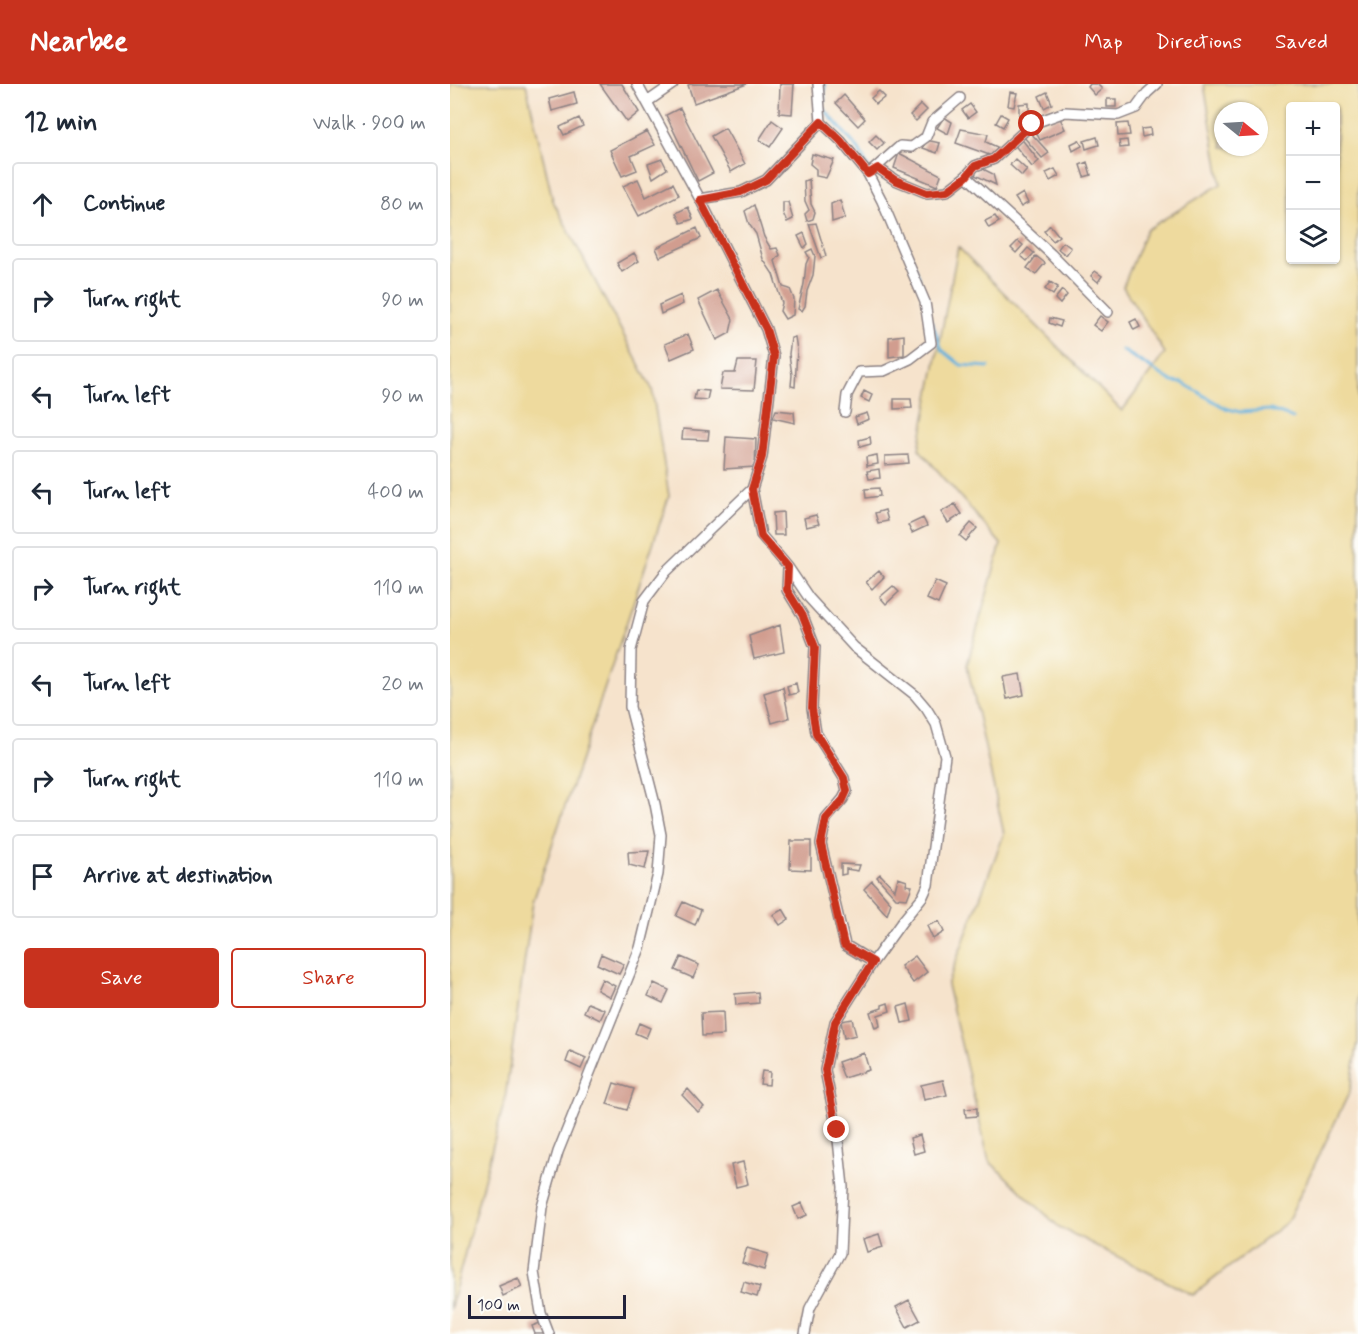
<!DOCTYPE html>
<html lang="en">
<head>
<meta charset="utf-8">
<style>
	:root { --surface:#fff; --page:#f2f2f3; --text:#1f2937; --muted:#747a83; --line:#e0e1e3; --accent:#c8321e }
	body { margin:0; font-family:Mynerve,sans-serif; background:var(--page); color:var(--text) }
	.controls { position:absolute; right:18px; top:18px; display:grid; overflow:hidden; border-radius:6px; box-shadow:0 2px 4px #0004 }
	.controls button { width:54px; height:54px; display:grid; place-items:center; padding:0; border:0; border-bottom:2px solid var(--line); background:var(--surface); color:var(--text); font:30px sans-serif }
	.compass { position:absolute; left:764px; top:18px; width:54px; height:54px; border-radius:50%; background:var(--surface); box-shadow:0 2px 4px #0004; rotate:108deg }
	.scale { position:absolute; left:18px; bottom:15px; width:158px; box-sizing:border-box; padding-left:6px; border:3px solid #22223b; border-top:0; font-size:16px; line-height:21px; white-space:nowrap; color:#22223b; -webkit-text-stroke:4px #fdfcf7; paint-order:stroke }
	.stop { position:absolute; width:18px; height:18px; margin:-14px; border:4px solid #c8321e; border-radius:50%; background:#fff }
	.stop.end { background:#c8321e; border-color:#fff; box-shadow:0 2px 6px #0008 }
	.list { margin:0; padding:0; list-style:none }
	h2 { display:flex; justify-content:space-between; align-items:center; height:78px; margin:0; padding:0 24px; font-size:26px }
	h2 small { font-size:20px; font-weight:400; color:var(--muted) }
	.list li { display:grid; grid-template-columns:39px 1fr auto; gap:18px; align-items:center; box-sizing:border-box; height:84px; margin:0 12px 12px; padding:0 12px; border:2px solid var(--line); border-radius:6px }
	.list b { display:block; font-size:22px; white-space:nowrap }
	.list em { font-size:20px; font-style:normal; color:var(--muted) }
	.actions { display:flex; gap:12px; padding:18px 24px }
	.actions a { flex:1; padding:14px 0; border:2px solid var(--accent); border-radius:6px; text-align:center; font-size:21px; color:var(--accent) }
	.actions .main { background:var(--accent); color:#fff }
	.icon { flex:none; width:33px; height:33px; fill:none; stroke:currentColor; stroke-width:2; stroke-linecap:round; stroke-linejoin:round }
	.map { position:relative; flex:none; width:908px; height:1250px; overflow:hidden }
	header { display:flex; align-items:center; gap:36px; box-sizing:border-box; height:84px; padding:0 30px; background:var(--accent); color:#fff }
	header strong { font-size:28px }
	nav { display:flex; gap:33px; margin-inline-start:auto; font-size:21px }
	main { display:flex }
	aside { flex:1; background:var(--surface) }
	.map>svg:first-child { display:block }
	.sand { fill:#eeda9e; stroke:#887e6c; stroke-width:1.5; fill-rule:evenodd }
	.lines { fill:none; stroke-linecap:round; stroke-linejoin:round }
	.stream { stroke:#62b1dd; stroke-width:3 }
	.building { fill:#d19d8f }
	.street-casing { stroke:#8c8284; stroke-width:12 }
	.street { stroke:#fff; stroke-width:9 }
	.route { stroke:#c8321e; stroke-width:8 }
</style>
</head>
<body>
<header>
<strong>Nearbee</strong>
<nav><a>Map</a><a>Directions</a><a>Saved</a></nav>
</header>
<main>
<aside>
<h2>12 min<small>Walk · 900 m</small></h2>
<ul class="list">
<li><svg class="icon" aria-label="ahead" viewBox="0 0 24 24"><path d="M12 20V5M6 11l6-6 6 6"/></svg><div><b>Continue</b></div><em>80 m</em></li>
<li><svg class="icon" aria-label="right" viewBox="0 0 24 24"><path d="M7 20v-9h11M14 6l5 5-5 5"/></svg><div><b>Turn right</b></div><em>90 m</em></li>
<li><svg class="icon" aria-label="left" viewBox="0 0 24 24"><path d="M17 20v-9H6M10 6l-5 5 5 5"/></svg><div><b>Turn left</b></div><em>90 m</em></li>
<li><svg class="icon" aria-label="left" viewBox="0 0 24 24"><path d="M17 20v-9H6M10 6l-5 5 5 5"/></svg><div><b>Turn left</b></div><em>400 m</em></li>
<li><svg class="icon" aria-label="right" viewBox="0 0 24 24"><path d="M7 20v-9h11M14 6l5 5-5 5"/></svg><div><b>Turn right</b></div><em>110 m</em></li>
<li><svg class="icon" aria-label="left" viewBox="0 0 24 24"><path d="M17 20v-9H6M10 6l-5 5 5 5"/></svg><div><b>Turn left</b></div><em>20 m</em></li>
<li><svg class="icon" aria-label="right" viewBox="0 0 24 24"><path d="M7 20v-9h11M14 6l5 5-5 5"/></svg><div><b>Turn right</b></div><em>110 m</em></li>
<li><svg class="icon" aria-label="arrive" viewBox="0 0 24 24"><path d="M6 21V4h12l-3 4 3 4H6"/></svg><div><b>Arrive at destination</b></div></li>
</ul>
<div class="actions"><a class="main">Save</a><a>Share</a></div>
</aside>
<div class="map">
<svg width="908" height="1250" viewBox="0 0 908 1250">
	<rect width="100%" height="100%" fill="#fdfcf7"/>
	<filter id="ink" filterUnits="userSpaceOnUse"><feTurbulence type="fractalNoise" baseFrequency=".0167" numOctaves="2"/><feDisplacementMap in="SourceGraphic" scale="12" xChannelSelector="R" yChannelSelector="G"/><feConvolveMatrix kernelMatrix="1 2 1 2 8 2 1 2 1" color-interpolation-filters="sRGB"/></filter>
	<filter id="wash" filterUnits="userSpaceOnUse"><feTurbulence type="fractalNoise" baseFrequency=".008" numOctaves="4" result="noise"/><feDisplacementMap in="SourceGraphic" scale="24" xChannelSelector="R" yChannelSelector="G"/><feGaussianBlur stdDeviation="1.35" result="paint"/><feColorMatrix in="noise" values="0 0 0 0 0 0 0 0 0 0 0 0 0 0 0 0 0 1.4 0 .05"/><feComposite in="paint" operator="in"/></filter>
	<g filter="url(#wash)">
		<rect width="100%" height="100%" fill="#f6e3cc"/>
		<path class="sand" d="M0,0H76L103,117L202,305L219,412L83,818L55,1015L0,1226Z
			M754,0H908V958L900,1007L837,1138L743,1211L609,1143L539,1077L497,901L554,750L517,581L551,460L469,365L508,163L672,327L715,269L673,203L696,146L771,100ZM840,22H886V176H840ZM773,27H809V63H773Z"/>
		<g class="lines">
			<path class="stream" d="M210,0H212
				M374,17L375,0
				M373,24L409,66L419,85
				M442,129L449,140L469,194
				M482,238L492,266L511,281L539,283
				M672,266L723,298L733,299L775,324L790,328L820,326L843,334"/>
		</g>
		<g id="blocks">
			<path class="building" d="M150,0H172L189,28L177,38Z
				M241,0H297L244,19L238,1Z
				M330,0H344L342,30L329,29Z
				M640,0H647L652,5L645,11L638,3Z
				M429,7L435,13L426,20L421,14Z
				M124,8L127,20L102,27L99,15Z
				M560,8L567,9L564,23L558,22Z
				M597,8L602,20L594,24L589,12Z
				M394,11L415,35L408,42L386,19Z
				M657,15H666V23H657Z
				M579,19V30L569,31V20Z
				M471,20L477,26L466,37L460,31Z
				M520,20L526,28L518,34L512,26Z
				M230,24L263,89L248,97L216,31Z
				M551,30L558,34L553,43L546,39Z
				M609,32L615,45L590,56L584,44Z
				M494,33L502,38L498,50L487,44Z
				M129,34L133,42L114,51L110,43Z
				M322,36L333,44L320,63L309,56Z
				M678,39L680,51L668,52L667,40Z
				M275,44L295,80L281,88L261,52Z
				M700,44L701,51L692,53L691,45Z
				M511,45L538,50L536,58L547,63L545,73L506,59Z
				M197,47L205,61L181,72L187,86L172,92L160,66Z
				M579,47L599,69L592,74L573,52Z
				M426,51L434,59L427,66L419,58Z
				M570,53L589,77L582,83L563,59Z
				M647,53L649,61L636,65L634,57Z
				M476,56L490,59L487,69L473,64Z
				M629,56L632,62L623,67L621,60Z
				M677,56L678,63L670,64L669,57Z
				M449,69L491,91L487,102L444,84Z
				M362,70L384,76L376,94L366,92V85L360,80Z
				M212,75L217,85L203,94L198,80Z
				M565,75L577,86L572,92L560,81Z
				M637,78L641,91L634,93L630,81Z
				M529,83L543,90L546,101L525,91Z
				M605,85L609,92L600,97L596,89Z
				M188,95L196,113L223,99L229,111L189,132L173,102Z
				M359,95L361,120L365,128L363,135L357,137L355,130L359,126L355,117L354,97Z
				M573,109L578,119L571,123L565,114Z
				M390,116L395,134L382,138L381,120Z
				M333,118H338L343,135L337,138L333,129Z
				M304,121L314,153L321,165L327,164L330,171L325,177L333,203L340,205L344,215L343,231L335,235L330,227L332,219L323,190L313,175L306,150L299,140L295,127Z
				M238,123L243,135L231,139L226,129Z
				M545,132L549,138L539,144L535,137Z
				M366,139L376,172L371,174L359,140Z
				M600,141L609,152L603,157L594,147Z
				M247,144L251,154L210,173L206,164Z
				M354,149L358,160L354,164L348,152Z
				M568,157L573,161L566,169L561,164Z
				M613,158L621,164L616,171L608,165Z
				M578,164L584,169L577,177L571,172Z
				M362,165L365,172L363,191L357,207L355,222L352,227L348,225L354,200L356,180L359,173L356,168Z
				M184,169L189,177L172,188L167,179Z
				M586,172L595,179L586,190L577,184Z
				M645,187L652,192L648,198L641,192Z
				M600,198L608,203L603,211L595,205Z
				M267,206L283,235L280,249L267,256L248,216Z
				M612,206L617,211L610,220L605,215Z
				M231,211L233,220L211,230L209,221Z
				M650,232L658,238L651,247L643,241Z
				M600,234L612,237L610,243L599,239Z
				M686,235L690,243L684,246L680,238Z
				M238,250L244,265L221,275L215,260Z
				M454,251V271L439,273V253Z
				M345,253L347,266L345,303L341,302L342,291L339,270L341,254Z
				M288,277H307L304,306L270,305L273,289H285Z
				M246,306L259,307L257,316L244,315Z
				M414,307L422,311L419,318L411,314Z
				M444,315H461L462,324L444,325Z
				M326,326L344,328L345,339L323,334Z
				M417,329L419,335L407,340L405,333Z
				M233,345L259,347L258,356L232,355Z
				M276,353L306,355L305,383L274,385Z
				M420,353L421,360L410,363L409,356Z
				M427,371L428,380L417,382L416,373Z
				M458,371L459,379L435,381V372Z
				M429,385L430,394L419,395L417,387Z
				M429,404L430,412L416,414L415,405Z
				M505,420L512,430L498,439L491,428Z
				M435,426L438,437L428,439L425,429Z
				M333,428L334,451H324L323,429Z
				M366,431L369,440L356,443L354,434Z
				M473,434L477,442L462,449L458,441Z
				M521,439L527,444L516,457L510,452Z
				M429,487L434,493L422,505L416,498Z
				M485,497L496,502L488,520L477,515Z
				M443,502L449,508L436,520L430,513Z
				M330,541L334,568L304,575L299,552Z
				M570,590L574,611L557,615L553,593Z
				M346,599L348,609L339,611L337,602Z
				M333,603L339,634L322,639L314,609Z
				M341,757H361V786L340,785Z
				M199,767L195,785L179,781L178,768Z
				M391,780L410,781L408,787L396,785V790L391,791Z
				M430,790L445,806L448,794L457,797L456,801L462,802L457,815L446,814L427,793Z
				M422,797L441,819L437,831L414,805Z
				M233,818L251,826L245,841L226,832Z
				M333,825L339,835L330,841L323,831Z
				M489,837L494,848L483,855L477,842Z
				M151,870L174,880L169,890L147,880Z
				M465,872L477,888L463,899L451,882Z
				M231,873L249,881L243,894L225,886Z
				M152,895L165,902L160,913L147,906Z
				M204,899L219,906L213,919L198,912Z
				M308,908L309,919L286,921L285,910Z
				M138,919L155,926L150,936L134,928Z
				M438,919L440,927L428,931L430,942L425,944L420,928L432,924V921Z
				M458,920L462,937L452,939L448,923Z
				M273,928L274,951L252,952L251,929Z
				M402,935L406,951L394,954L391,937Z
				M189,939L200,944L196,954L185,949Z
				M120,967L136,974L131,985L116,978Z
				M414,969L419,986L394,994L388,978Z
				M312,987L320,988L319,1001L310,1000Z
				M493,996L497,1011L474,1016L471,1001Z
				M164,999L184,1005L177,1026L157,1020Z
				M238,1005L254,1023L248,1028L232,1011Z
				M527,1024V1032L516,1033L515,1025Z
				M470,1051L474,1067L464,1070L460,1054Z
				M293,1078L298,1100L286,1103L281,1081Z
				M352,1119L357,1131L348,1135L343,1123Z
				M429,1150L433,1163L417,1168L413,1155Z
				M297,1164L318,1170L314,1186L292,1179Z
				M68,1194L72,1203L53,1212L49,1202Z
				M294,1198L310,1203L307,1213L291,1208Z
				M459,1216L470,1236L457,1243L446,1223Z
				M98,1236L104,1250H85L82,1242Z"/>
		</g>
	</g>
	<g filter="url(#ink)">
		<use href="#blocks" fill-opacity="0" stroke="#8c8284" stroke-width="1.5"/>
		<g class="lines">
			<defs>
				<path id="street" d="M187,0L250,115L316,245L324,272L312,373L302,405L311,451L338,483L359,514L404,563L465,611L476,624L486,640L495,672L478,801L473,812L451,839L423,878L385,938L375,986L387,1046L393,1103L390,1169L360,1224L355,1250
					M368,0L371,38
					M197,18L223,0
					M428,84L445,96L477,109L497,107L516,92L525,82L544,75L582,40L615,28L668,31L686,24L697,9L707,0
					M422,87L450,62L462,63L476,53L482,38L510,14
					M516,92L601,170L658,228
					M250,115L291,108L316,96L371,38L391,57L418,90L432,117L475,218L481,259L460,275L434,287L409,288L397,311L395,328
					M338,483L337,506L353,532L365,563L362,624L366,649L394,694L397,707L393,715L376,735L371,760L395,861L423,878
					M99,1250L91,1229L84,1188L92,1123L108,1068L190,864L208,790L211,751L205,720L180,623L181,566L194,517L216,488L302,405"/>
			</defs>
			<use href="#street" class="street-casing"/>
			<use href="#street" class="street"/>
		</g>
	</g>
	<g class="lines" filter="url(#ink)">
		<path class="route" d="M387,1046L375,986L385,938L423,878L394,861L371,760L376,735L393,716L397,707L394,694L366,650L362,624L365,563L353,532L337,506L338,483L311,452L302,405L312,373L324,272L316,245L250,116L291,108L316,96L371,38L391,57L418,90L428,84L445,96L477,109L497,107L516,93L525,82L544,75L582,40"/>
	</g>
</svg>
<div class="controls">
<button>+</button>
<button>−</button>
<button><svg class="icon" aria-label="layers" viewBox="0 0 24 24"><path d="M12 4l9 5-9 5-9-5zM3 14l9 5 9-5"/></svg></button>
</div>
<svg class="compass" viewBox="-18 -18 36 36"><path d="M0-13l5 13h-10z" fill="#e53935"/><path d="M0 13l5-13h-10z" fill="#747a83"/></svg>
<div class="scale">100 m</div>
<div class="stop" style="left:582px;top:40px"></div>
<div class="stop end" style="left:387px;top:1046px"></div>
</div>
</main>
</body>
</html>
